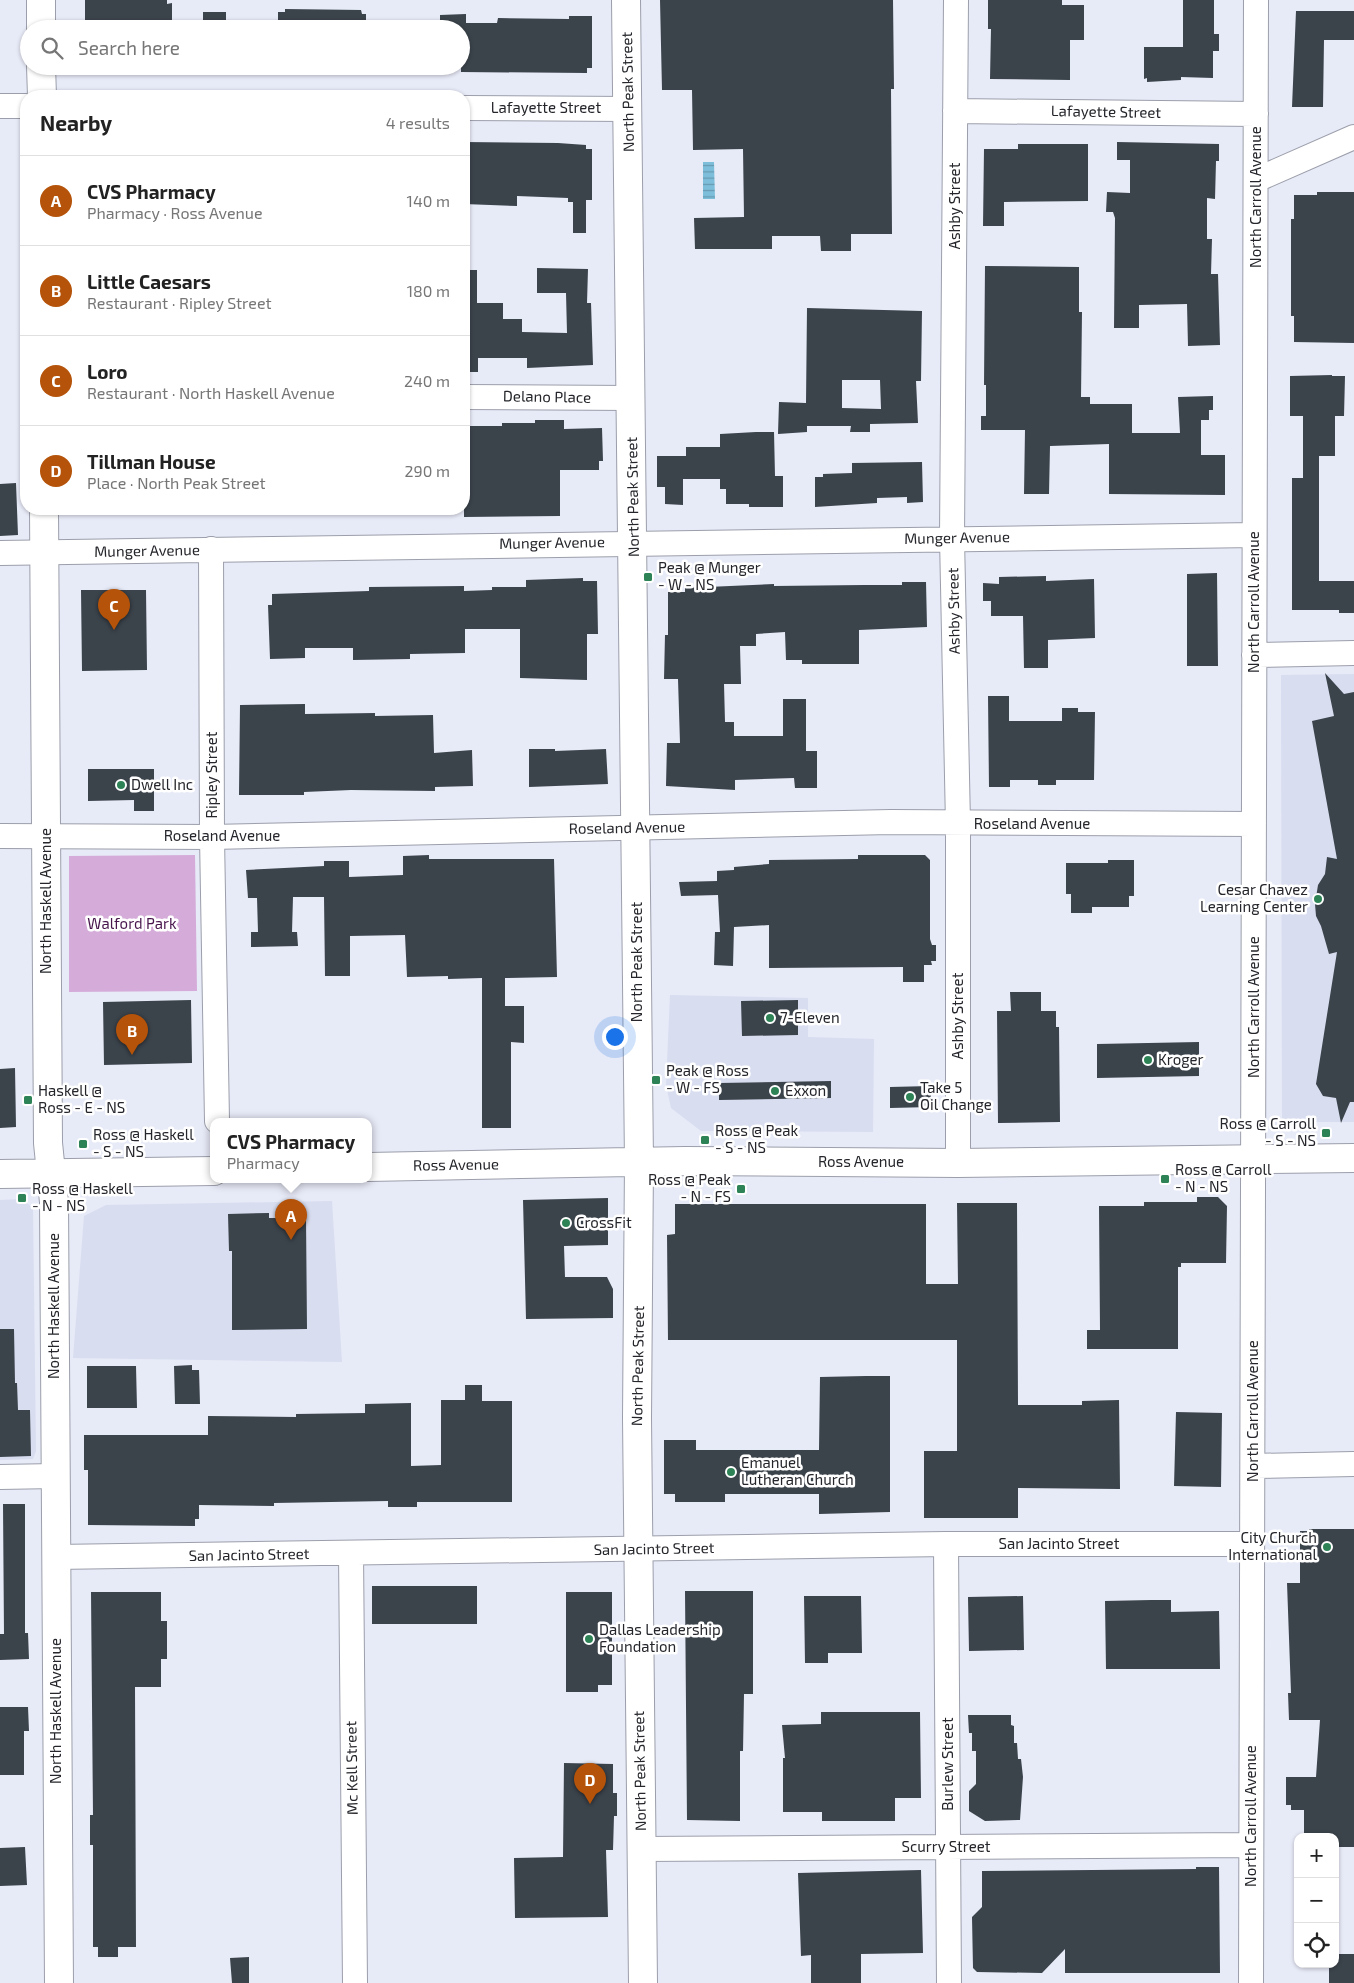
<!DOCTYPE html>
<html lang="en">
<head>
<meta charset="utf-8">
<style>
	:root { --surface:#fff; --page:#f6f6f6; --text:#222; --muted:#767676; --line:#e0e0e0; --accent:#b45309 }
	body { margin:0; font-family:"Exo 2",sans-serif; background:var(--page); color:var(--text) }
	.controls { position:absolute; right:15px; bottom:15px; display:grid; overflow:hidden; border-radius:10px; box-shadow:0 1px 4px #0004 }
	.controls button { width:45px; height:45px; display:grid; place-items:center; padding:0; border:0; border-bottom:1px solid var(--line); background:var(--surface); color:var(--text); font:25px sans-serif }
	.you { position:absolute; left:614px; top:1036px; width:18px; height:18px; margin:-12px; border:4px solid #fff; border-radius:50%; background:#1a73e8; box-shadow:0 0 0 8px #1a73e833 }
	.badge { display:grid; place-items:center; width:32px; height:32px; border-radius:50%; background:var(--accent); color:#fff; font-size:16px; font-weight:700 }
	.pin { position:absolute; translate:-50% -41px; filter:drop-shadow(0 1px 2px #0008) }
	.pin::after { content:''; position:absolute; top:26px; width:18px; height:15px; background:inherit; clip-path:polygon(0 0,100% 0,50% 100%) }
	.popup { position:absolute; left:210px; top:1118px; width:162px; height:65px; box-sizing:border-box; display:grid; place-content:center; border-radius:10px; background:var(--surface); filter:drop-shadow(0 1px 4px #0005); font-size:16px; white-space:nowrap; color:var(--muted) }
	.popup b { font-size:19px; color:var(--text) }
	.popup::after { content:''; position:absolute; left:50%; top:100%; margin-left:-10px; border:10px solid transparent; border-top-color:var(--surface) }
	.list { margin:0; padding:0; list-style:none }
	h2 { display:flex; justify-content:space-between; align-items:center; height:65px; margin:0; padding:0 20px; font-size:21px }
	h2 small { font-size:16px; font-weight:400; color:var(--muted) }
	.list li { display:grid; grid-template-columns:32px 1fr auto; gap:15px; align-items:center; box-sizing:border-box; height:90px; padding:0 20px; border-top:1px solid var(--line) }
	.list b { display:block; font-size:19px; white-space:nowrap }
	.list p { margin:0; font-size:16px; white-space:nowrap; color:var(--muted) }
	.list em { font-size:16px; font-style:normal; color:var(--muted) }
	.icon { flex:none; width:28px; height:28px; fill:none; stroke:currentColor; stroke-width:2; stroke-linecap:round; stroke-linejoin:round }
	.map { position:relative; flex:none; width:1354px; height:1983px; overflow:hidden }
	.search { position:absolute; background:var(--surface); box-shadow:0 1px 4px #0004; left:20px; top:20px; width:450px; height:55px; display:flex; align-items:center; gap:12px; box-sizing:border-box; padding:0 18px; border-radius:28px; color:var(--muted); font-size:19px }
	.panel { position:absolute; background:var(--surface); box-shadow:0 1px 4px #0004; left:20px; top:90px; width:450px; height:425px; border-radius:20px }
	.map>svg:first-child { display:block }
	.built { fill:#d8ddf0 }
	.park { fill:#d5acd9 }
	.water { fill:url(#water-rules) }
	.building { fill:#3b434b; fill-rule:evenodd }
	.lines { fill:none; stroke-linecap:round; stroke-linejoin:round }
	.minor-casing { stroke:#9c9fab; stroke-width:26 }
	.major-casing { stroke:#9c9fab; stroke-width:30 }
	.minor { stroke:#fff; stroke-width:24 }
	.major { stroke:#fff; stroke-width:28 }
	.poi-dot { fill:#2e8356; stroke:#fff; stroke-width:2 }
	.labels { text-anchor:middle; stroke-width:5; stroke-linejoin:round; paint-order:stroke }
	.street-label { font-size:15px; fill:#25262b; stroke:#fff }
	.poi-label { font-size:15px; fill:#25262b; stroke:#fff; text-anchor:start }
	.park-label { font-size:15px; fill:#48164d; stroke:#fff }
</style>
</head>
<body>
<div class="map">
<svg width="1354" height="1983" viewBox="0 0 1354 1983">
	<defs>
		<pattern id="water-rules" width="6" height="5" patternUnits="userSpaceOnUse" patternTransform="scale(1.25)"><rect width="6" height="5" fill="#7dbedb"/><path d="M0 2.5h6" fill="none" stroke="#669ab2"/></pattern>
	</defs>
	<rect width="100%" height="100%" fill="#e7eaf7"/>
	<path class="built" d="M1354,674V1122H1282L1281,675Z
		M670,995L808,998V1037L874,1039L873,1132L701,1131L671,1108L666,1085Z
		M22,1199L33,1208L36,1451L33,1459L0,1460V1200Z
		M332,1201L342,1362L73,1358L84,1216L106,1205Z"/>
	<path class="park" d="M195,855L197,991L69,992V856Z"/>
	<path class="water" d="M703,162H714L715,199H703Z"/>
	<path class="building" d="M85,0H167V4L172,3V20L85,24Z
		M660,0H893L894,89H891L892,234H851V251H821L820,236H772V249H695L694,218L744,217L743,149L693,150L692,90H662Z
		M988,0H1062V5H1084V40H1070V80L990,79L991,29H988Z
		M1183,0H1214V34H1219V51H1213V78L1181,77V80L1147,82V78L1144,79V47H1183Z
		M285,9L361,10L362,14H366V29H278V12H285Z
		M1296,11H1354V40H1324L1323,107H1292Z
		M203,12H226V29H203Z
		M466,14V23H497L498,18L569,19V16H592V68H587V73L461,72V29H440V15Z
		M464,142L558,143L586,145V149H592V200H586V233H573V202H568V198L517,196V206L464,204Z
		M1117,142L1219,144V161H1216L1215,199L1207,198V239H1212L1211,274H1218L1220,345L1188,346L1187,304L1139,305V328H1114L1115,218L1113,212H1106L1107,192L1130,193V160H1117Z
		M1018,144H1088V201L1004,202V226H983L984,149H1018Z
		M1317,192H1354V343L1294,342V316H1291V219H1294V195H1317Z
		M985,266L1079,267V312H1082L1081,397H1090V404H1132V433H1180L1178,397L1213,396V410H1209V420H1201V455H1225V495L1109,494V444L1050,446L1049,494H1024L1025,430H981V416H986V385H984Z
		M537,268L588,269L587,303H591L593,365L527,368V358H478V372H464V270H477V303H503V319H522V332L567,333L566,293H537Z
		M807,308L922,311L921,381H916L918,423L870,424V432H850L851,426H807V432L778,434L779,402L806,403ZM842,380H880L881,409L842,408Z
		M1332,375V376H1345L1344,416H1335V456H1319V581H1354V613H1339V610H1292V478H1303V416H1290V376Z
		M535,420H564V429L602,428L603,461H599V470H560V516L464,517V426H502V423H535Z
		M756,432H774L775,476H783V507H749V504H726V489H720V479H683V505L665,504V487H657V456H686V447H720V434Z
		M922,462L923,502L907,503V497L877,498V503L815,507V477H823V474L852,473V463Z
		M16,483L18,535L0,536V484Z
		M1217,573L1218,666H1187V574Z
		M1046,576V581L1094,579L1095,638L1048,640V668H1024L1023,616H991V601H983V583L999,584V577Z
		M583,578V581H597L598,634H587V680L520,678V629H465V653L410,654V659L353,660V648H305V658L270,659L268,605H272V594L369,591V587L464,586V591L492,590V587H526V580Z
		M902,582H926L927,627L859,630V664H802V660H786L785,632L756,634V646H740L741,684H724L725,722H734V736H783V699H806V751H817V788H795L794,778L735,780V790L666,786L667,743H680L678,679H664L665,635H668V592H685V588L774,584V586L864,585H902Z
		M81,590H146L147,670L82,671Z
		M1325,673L1344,694L1354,692V1102H1350L1341,1123L1336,1098L1323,1096L1316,1084L1337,952L1329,954L1321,926L1316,916L1315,904L1318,885L1325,874L1327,857L1337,859L1312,721L1334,716Z
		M988,696H1009V721H1062V708H1078V712H1095L1094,780H1056V785H1038V780H1010V787H989Z
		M305,704V714L375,713V716L433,715L434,753L472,750L473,786L435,787V791L351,790L304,792V795H239L240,705Z
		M529,749H555V751L606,749L608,784L529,787Z
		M88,769H154V811H134V800L88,801Z
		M429,855V859H554L557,977L505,978V1006H524V1043L511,1042V1128H482V978L448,979V976L407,977L405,935L350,936V976H325L324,897H293L292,932H297L298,946L251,947V932H258L257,898H248L246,870L324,866V861H349V877L403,875V856Z
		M858,855H925L930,860V939L932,945H936V961H931L932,965H924V982H903V967L769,968V925L734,927L733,966L714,965L715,932H720L718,895L681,896L679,882L717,881V871L734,870V867L769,864V860L858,859Z
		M1108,860H1134V896H1129V907H1092V913H1071V894H1066V863H1108Z
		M1010,992H1041V1011H1056V1027H1059L1060,1122L998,1123L997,1011H1011Z
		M191,1000L192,1063L104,1065L103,1002Z
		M798,1000V1035L742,1036L741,1001Z
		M1199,1042V1076L1097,1078V1044Z
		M15,1068L16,1127L0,1128V1069Z
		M831,1081V1098L719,1100V1083Z
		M931,1086V1107L890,1108V1087Z
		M1197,1197H1218L1227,1206L1226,1263H1181V1267H1178V1349H1087V1330H1100L1099,1206H1144V1202H1197Z
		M608,1198V1245L564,1246L565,1277H607L613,1289V1318L526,1319L523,1200Z
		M957,1203H1017L1018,1405H1082V1401L1119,1400L1120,1489L1018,1488V1518H924V1451H957V1340H668L667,1235L675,1234V1204H926V1284H958Z
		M269,1213V1218H306L307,1329L232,1330V1251H229L228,1214Z
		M0,1329H14L15,1383H17L18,1410H30L31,1456L0,1457Z
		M192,1365V1370H199L200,1404H175L174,1366Z
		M87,1366H136L137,1408H87Z
		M866,1376H890V1512L819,1514V1494H725V1502H675V1494H664V1440H696V1450H819L820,1377Z
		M465,1385H482V1401H512V1502H417V1507H388V1501L274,1503V1506L199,1505V1519H195V1526L88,1525V1470H84V1435H208V1416L296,1417V1414L365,1413V1404L411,1403V1466L441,1465V1400H465Z
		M1176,1412L1222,1413L1221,1487L1174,1486Z
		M3,1504H25V1633H28L29,1659L0,1660V1634H4Z
		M1309,1529H1354V1847H1335V1837H1304V1810H1291V1805H1286V1777H1316L1320,1720H1289L1288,1693H1291L1287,1583H1300V1531H1309Z
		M372,1586H477V1624H372Z
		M685,1591H753V1694H744L743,1751H740V1821L687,1820Z
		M91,1592H161V1621H167V1659H161V1687H135L136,1947H118V1957H98V1947H93V1845H90V1815H93Z
		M566,1592H612V1685H598V1692H566Z
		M804,1596H861L862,1653H828V1663H805Z
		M1023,1596L1024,1650L969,1651L968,1597Z
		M1151,1600H1171V1612L1219,1611L1220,1669H1106L1105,1601Z
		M0,1707H28L29,1731H24V1775H0Z
		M821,1712H920L921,1798H895V1821H822V1812H783V1758H785L782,1725L821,1724Z
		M968,1715H1011V1725L1014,1726V1743H1017L1018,1759H1021L1023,1777L1020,1820L985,1821L969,1811V1791L976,1784V1751H972V1733H969Z
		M564,1763L613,1764V1793H617V1816H614L613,1850H606L608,1917L515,1918L514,1858L563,1857Z
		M25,1847L27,1885L0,1886V1848Z
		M1196,1867H1219L1220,1973H1065V1949L1042,1973L977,1972L973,1968L972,1917L982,1907V1871L1196,1869Z
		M921,1870L923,1953L861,1954V1983H811V1955L801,1956L798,1873Z
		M1335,1954H1354V1983H1329V1964H1335Z
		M249,1957V1983H232L230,1958Z"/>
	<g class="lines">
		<defs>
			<path id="minor" d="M956,0L952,538L958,824V1163
				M0,106H26
				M464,108L628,109
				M955,111L1256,114
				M1256,180L1354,137
				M464,397L631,398
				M211,549L212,837L217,1121
				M0,553L1254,535
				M1254,655L1354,653
				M0,836L212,837L891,822L1254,824
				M1253,1466L1354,1464
				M0,1477L55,1476
				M946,1544L949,1983
				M351,1553L355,1983
				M55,1557L946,1544H1252
				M641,1849L1251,1845
				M1251,1983L1256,0"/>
			<path id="major" d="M41,0V29
				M626,0L639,1162L637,1418L643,1983
				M41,66L42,96
				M44,509L48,1143L54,1202L59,1983
				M368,1167L685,1161L958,1163L1354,1158
				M0,1174L214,1171"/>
		</defs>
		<use href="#minor" class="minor-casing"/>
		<use href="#major" class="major-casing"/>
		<use href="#minor" class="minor"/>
		<use href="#major" class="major"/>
	</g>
	<g class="poi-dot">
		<rect x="643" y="572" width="10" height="10" rx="2.5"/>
		<circle cx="121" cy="785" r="5"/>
		<circle cx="1318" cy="899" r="5"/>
		<circle cx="770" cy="1018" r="5"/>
		<circle cx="1148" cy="1060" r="5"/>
		<rect x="651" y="1075" width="10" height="10" rx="2.5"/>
		<circle cx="775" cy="1091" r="5"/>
		<circle cx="910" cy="1097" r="5"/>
		<rect x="23" y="1095" width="10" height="10" rx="2.5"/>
		<rect x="1321" y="1128" width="10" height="10" rx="2.5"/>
		<rect x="700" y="1135" width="10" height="10" rx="2.5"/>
		<rect x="78" y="1139" width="10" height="10" rx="2.5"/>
		<rect x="1160" y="1174" width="10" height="10" rx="2.5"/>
		<rect x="736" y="1184" width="10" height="10" rx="2.5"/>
		<rect x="17" y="1193" width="10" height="10" rx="2.5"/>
		<circle cx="566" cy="1223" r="5"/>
		<circle cx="731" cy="1472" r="5"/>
		<circle cx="1327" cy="1547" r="5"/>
		<circle cx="589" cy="1639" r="5"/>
	</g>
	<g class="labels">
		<g class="street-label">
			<text transform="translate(628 92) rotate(-91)" y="5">North Peak Street</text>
			<text x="546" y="113">Lafayette Street</text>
			<text transform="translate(1106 112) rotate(1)" y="5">Lafayette Street</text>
			<text transform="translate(1256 197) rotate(-90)" y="5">North Carroll Avenue</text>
			<text transform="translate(955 206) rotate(-90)" y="5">Ashby Street</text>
			<text transform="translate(547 397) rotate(1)" y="5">Delano Place</text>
			<text transform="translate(633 497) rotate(-91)" y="5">North Peak Street</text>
			<text transform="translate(957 538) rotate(-1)" y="5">Munger Avenue</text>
			<text transform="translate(552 543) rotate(-1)" y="5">Munger Avenue</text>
			<text transform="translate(147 551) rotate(-1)" y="5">Munger Avenue</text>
			<text transform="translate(1254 602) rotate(-90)" y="5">North Carroll Avenue</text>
			<text transform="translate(954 611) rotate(-91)" y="5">Ashby Street</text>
			<text transform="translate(212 775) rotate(-90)" y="5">Ripley Street</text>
			<text x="1032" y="829">Roseland Avenue</text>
			<text transform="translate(627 828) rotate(-1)" y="5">Roseland Avenue</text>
			<text x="222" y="841">Roseland Avenue</text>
			<text transform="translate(46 901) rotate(-90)" y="5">North Haskell Avenue</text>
			<text transform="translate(637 962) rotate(-90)" y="5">North Peak Street</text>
			<text transform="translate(1254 1007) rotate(-90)" y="5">North Carroll Avenue</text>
			<text transform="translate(958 1016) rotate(-90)" y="5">Ashby Street</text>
			<text x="861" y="1167">Ross Avenue</text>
			<text transform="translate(456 1165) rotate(-1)" y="5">Ross Avenue</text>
			<text transform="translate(54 1306) rotate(-90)" y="5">North Haskell Avenue</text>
			<text transform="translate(638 1366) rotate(-89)" y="5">North Peak Street</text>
			<text transform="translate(1253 1411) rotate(-90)" y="5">North Carroll Avenue</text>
			<text x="1059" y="1549">San Jacinto Street</text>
			<text transform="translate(654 1549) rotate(-1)" y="5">San Jacinto Street</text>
			<text transform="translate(249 1555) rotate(-1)" y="5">San Jacinto Street</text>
			<text transform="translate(56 1711) rotate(-90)" y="5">North Haskell Avenue</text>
			<text transform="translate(948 1764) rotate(-90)" y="5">Burlew Street</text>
			<text transform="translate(352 1768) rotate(-91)" y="5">Mc Kell Street</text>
			<text transform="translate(640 1771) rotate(-91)" y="5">North Peak Street</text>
			<text transform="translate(1251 1816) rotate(-90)" y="5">North Carroll Avenue</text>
			<text x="946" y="1852">Scurry Street</text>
		</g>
		<g class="poi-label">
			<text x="658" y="573">Peak @ Munger<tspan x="658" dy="17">- W - NS</tspan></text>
			<text x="131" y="790">Dwell Inc</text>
			<text x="1308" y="895" text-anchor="end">Cesar Chavez<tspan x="1308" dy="17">Learning Center</tspan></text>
			<text x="780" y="1023">7-Eleven</text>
			<text x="1158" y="1065">Kroger</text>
			<text x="666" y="1076">Peak @ Ross<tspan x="666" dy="17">- W - FS</tspan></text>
			<text x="920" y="1093">Take 5<tspan x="920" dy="17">Oil Change</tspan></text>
			<text x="38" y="1096">Haskell @<tspan x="38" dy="17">Ross - E - NS</tspan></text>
			<text x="785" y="1096">Exxon</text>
			<text x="1316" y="1129" text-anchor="end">Ross @ Carroll<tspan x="1316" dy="17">- S - NS</tspan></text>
			<text x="715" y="1136">Ross @ Peak<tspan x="715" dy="17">- S - NS</tspan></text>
			<text x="93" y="1140">Ross @ Haskell<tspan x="93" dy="17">- S - NS</tspan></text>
			<text x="1175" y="1175">Ross @ Carroll<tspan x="1175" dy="17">- N - NS</tspan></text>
			<text x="731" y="1185" text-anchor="end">Ross @ Peak<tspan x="731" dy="17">- N - FS</tspan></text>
			<text x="32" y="1194">Ross @ Haskell<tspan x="32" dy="17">- N - NS</tspan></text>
			<text x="576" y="1228">CrossFit</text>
			<text x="741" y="1468">Emanuel<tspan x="741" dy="17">Lutheran Church</tspan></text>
			<text x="1317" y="1543" text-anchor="end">City Church<tspan x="1317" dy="17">International</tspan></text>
			<text x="599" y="1635">Dallas Leadership<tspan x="599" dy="17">Foundation</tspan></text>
		</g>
		<g class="park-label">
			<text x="132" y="929">Walford Park</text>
		</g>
	</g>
</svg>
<div class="controls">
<button>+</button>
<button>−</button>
<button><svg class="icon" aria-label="locate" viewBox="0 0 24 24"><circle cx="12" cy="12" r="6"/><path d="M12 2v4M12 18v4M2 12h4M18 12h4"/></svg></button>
</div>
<div class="you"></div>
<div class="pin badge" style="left:291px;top:1240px">A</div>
<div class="popup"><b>CVS Pharmacy</b>Pharmacy</div>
<div class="pin badge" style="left:132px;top:1055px">B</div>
<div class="pin badge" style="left:114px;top:630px">C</div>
<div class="pin badge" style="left:590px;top:1804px">D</div>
<div class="search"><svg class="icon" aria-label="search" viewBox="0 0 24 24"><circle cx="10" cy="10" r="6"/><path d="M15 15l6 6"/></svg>Search here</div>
<section class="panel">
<h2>Nearby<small>4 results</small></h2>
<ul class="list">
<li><span class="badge">A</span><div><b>CVS Pharmacy</b><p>Pharmacy · Ross Avenue</p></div><em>140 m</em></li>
<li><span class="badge">B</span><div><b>Little Caesars</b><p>Restaurant · Ripley Street</p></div><em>180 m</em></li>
<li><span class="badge">C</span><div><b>Loro</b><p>Restaurant · North Haskell Avenue</p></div><em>240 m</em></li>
<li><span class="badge">D</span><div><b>Tillman House</b><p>Place · North Peak Street</p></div><em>290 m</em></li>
</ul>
</section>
</div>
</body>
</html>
